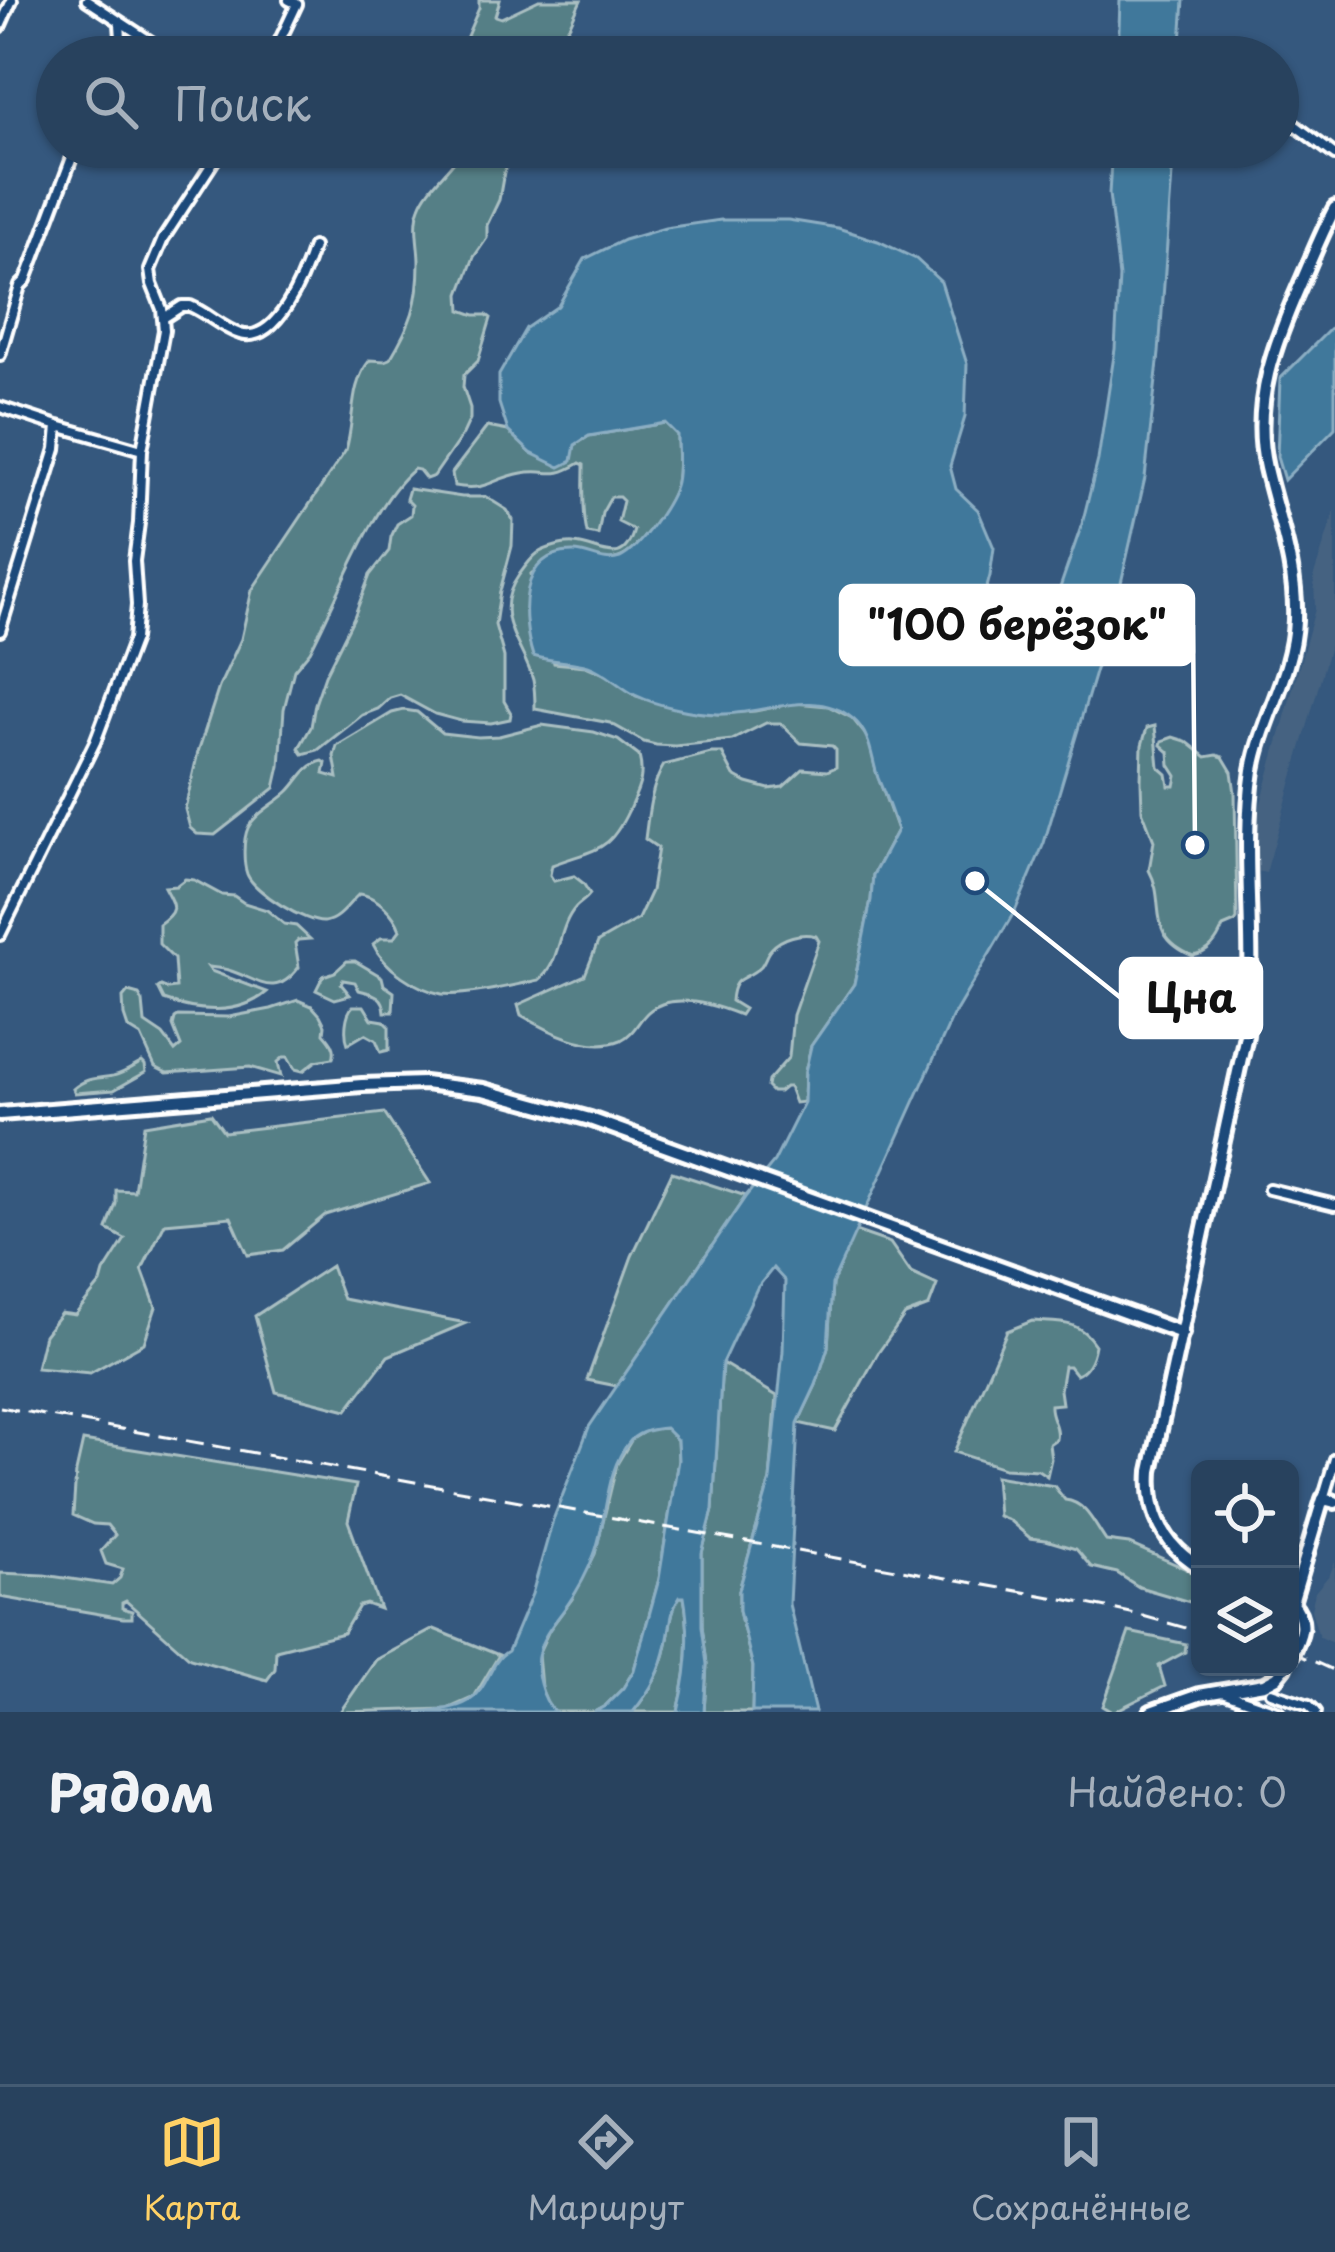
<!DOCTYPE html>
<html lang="ru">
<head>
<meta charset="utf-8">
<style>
	:root { --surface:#28425e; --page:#304964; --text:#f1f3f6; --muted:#a5b0bc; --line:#445b73; --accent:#ffd166 }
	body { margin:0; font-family:"Playpen Sans",sans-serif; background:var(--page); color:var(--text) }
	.controls { position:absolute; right:36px; bottom:36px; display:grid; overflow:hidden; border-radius:18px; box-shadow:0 3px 9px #0004 }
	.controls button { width:108px; height:108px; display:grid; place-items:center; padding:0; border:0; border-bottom:3px solid var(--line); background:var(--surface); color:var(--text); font:60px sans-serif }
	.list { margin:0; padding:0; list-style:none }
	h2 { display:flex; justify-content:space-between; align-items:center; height:156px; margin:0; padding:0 48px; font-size:51px }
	h2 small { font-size:39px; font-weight:400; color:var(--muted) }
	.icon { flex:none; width:66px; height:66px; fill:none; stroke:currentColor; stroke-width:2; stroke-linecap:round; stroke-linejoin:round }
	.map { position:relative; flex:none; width:1335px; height:1712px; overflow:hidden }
	.search { position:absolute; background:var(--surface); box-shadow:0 3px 9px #0004; left:36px; right:36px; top:36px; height:132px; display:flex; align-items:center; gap:30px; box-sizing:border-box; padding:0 42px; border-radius:66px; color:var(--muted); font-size:45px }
	.sheet { height:372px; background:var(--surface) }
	nav { display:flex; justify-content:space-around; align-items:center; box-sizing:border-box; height:168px; border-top:3px solid var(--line); background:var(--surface); font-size:33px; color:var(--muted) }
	nav a { display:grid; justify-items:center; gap:6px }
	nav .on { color:var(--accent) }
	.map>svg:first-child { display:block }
	.built { fill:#446281 }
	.green { fill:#557f86; stroke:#aabfc2; stroke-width:3 }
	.water { fill:#40789b; stroke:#8caec3; stroke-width:3 }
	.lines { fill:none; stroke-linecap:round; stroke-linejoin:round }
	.street-casing { stroke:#fff; stroke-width:16 }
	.secondary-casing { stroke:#fff; stroke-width:20 }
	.street { stroke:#1f4a7a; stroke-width:8 }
	.secondary { stroke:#1f4a7a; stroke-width:10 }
	.rail { stroke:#fff; stroke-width:3; stroke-dasharray:18 9; stroke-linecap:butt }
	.leader { fill:none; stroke:#fff; stroke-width:4.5 }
	.callout-dot { fill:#fff; stroke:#1f4a7a; stroke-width:4.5 }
	.callout { fill:#fff; stroke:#fff; stroke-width:4.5 }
	.callout-label { font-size:42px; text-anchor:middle; font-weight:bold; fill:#111 }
</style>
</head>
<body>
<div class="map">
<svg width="1335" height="1712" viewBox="0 0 1335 1712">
	<rect width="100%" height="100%" fill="#35587e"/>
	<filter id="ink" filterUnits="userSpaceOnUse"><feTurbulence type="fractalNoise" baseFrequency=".00833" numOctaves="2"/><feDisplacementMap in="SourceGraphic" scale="24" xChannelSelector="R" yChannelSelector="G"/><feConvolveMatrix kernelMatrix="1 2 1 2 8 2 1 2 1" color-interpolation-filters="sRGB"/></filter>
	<g filter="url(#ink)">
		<path class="built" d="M1335,510V628L1266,873L1256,871L1258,814L1315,609L1314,575Z
			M1335,1561V1644L1319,1637L1311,1610L1315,1592L1330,1574Z"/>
		<path class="green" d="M479,0H500L495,16L501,18L539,0H581L570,24L547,57H458L479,8Z
			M464,147H517L504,172L499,200L487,225V238L474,257L460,294L461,310L475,315H487L491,318L478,361L464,375L463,387L470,408V419L463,434L434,476L426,479L419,470L414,469C374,499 336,603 310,651L294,670L284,709L280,766L275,788L215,835L197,834L190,828L185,809L198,752L219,687L241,639L252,590L346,450C355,420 349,385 370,360L385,361L390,359C411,324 419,304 419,262C419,244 413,225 420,207C428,185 452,169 464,147Z
			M665,423L677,434C677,450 679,468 676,482C672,502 638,552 619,558C582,571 579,532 531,574L554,663L586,666L609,676L636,696L681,709L718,714L755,711L795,703L828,706L852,718L869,739L876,771L897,830L873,875L871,900L854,984L811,1046L805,1072L804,1102L795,1103L789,1087H785L779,1092H772L767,1087L768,1081L789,1057L793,1015L819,941L816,936C801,932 782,937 771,949C766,954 765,961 761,966C745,982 733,973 731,1001L744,1009L740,1015C715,1005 671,991 648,1012C638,1021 634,1034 621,1040C589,1053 548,1031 521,1015L518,1005L585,975L598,942L638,919L651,891L658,848L645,839C648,816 651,785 664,765L711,753H722L734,776L747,783L769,789L783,787L803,769L827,771L836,767V750L832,746L801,743L780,723H766L732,740L675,746L656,745L644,742L610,723L535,709C535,699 535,690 533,680C522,642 490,616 519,575C524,568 531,558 538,553C546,548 564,543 574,544C601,546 623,570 634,530L618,522L623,501L619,497H611L602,513L598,535L587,533C582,511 584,486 584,465L580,463C550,481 551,468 522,473C492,478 489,492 454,486L452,473L487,427L508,431L531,453L575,445L589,436Z
			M409,489L462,497H486L507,510L513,520L512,546L500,591L495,625L504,657V701L511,713L510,719L491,723L461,721L435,714L400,695L390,698L378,709L362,715L318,750L303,754L299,748L311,727L315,704L325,675L354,617L370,575L389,551L391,537L397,524L411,515L412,505L406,499Z
			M404,710L417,712L442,733L478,737L499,736L542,725L594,732L618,740L639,756C644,775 640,786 632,803C610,853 600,847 552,865L550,875L554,881L574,876L583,883L590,894C586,900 579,903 575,908C557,929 561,963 539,980C516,985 465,997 442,994C416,989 384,968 373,944L381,938H394L400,930C394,913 377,896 359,894C348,904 339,920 324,922C305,923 254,892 247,874C243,863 243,839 248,828C255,813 277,803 289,791C301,779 305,765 323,761L326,763L324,774L338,778L334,756L337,746L392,713Z
			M1155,726L1159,767L1167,774L1169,786H1175L1177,776L1170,765L1169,752L1161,745L1162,741L1173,737L1186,741L1206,757L1217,755L1223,757L1232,772L1235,793L1237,919L1235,922L1223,927C1217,942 1209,953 1193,956C1143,935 1168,904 1149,870L1154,841L1142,810L1141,781L1142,745L1147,728Z
			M185,879L194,880L222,895L234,896L244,903L267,910L284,924L296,926L310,939L298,940L295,943L299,967C274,1001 257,978 228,970C222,968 215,968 208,967L211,971L267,992C239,1016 196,1012 164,1000L158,988L161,986L168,989L176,988L174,959L159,944V924C179,910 174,906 164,887L176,886Z
			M347,961H355L382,977L384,985L394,992L393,1012H385C384,995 374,994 359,990L355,982L343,980L341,984L350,995L335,999L316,990L323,976L335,972Z
			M128,992L139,995L143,1002L145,1023L163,1035L175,1051L181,1046L173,1026L175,1018L178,1016L229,1017L271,1009L298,1000L312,1006L320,1015L325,1025L324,1033C331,1041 337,1048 333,1058L316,1061L303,1071L295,1069L288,1057H284L278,1062L281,1076L250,1067L167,1073L155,1067L141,1036L128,1028L124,1016L123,998Z
			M353,1006H364L372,1019L384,1021L389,1026V1050L381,1052L376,1040L365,1034L348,1044C344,1034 345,1014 353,1006Z
			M142,1062L145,1065L146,1072L114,1090L75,1093L73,1089C87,1077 95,1079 113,1076C123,1074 133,1067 142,1062Z
			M384,1113L430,1183L325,1215L283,1250L248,1255L231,1217L165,1223L142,1269L156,1307L144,1343L90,1373L36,1368L44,1335L61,1313L75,1315L101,1283L104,1272L125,1239L107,1229L116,1204V1190L134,1191L144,1125L211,1114L224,1132Z
			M672,1172L746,1196L617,1386L587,1380L632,1256Z
			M855,1231L890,1243L911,1273L937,1285L929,1306L905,1315L878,1353L835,1431L798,1423L816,1385L828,1347L832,1284Z
			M331,1266L343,1299L466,1323L388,1356L347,1410L276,1392L255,1316Z
			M1032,1321C1060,1323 1078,1319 1095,1345C1093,1357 1089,1370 1076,1375L1069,1366H1064L1060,1390L1062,1404L1050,1405C1049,1418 1059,1425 1056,1439L1049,1444L1051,1459L1047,1476L1038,1470L1004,1468L954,1452L1007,1331Z
			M722,1363L777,1396L770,1480L739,1590V1611L753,1667L752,1712H704L707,1664L702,1626V1553L713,1510Z
			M666,1428L677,1440L678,1460L659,1579L634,1670L623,1688L605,1706L594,1712H555L549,1708L541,1688L538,1654L549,1630L572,1599L595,1554L617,1464L632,1439L649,1429Z
			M83,1441L356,1485L348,1521L380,1609L366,1604L359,1606L343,1633L276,1650L275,1669L267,1680L190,1658L126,1601L122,1603V1608L132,1611V1618H123L0,1597V1573L44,1575L112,1585L120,1578L123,1569L106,1564L101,1551L115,1535L107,1525L93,1524L73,1515L76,1472Z
			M995,1476L1054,1486L1065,1500C1086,1502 1094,1524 1106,1541L1129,1544L1200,1575V1605L1139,1587L1117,1573L1091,1567L1076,1549L1046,1540L1030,1538L1009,1520L998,1516Z
			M679,1597H684C691,1634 687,1675 678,1712H633C650,1691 662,1671 667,1644C671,1627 670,1612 679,1597Z
			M434,1629L499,1655L474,1697L447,1709L340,1712L376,1660Z
			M1129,1632L1186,1644L1185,1652L1159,1666L1165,1686L1113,1712L1103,1706Z"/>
		<path class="water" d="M1120,0H1184L1180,57H1118Z
			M1112,147H1174L1159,353L1145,478L1118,596L1044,843L1016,909L953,1016L832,1284L828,1347L816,1385L798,1423L789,1604L815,1712H752L753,1667L739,1611V1590L770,1480L783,1351L785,1281L773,1268L757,1288L722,1363L713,1510L702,1553V1626L707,1664L704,1712H678C687,1676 691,1635 684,1597H680C670,1611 671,1627 667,1643C662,1671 650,1691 633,1712H594L605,1706L623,1688L634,1670L659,1579L678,1460L677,1440L665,1428C653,1429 640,1431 631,1440C604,1470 608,1519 594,1555C588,1571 578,1590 568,1604C558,1619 543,1634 539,1652C534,1670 542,1700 555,1712H417C435,1710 459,1710 474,1697C489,1685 490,1661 508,1651L532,1594L553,1520L589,1427L746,1196L774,1162L804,1102L805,1072L811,1046L854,984L871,900L873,875L897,830C892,812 885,795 878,778C871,757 871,734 853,719C815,686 760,716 717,714C692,713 658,706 635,695C619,687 606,672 588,666C570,661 552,662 533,656C521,619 517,551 574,552C590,552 603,564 620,558C638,551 672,501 676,482C679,467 677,450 677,435L665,423L589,436L575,445L572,461L560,467L531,453L508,431L499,403V375L526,328L558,306L585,259L624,240L665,228L721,220H788L838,228L878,241L916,259L941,282L967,364L965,417L950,466L956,489L978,510L994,548L990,576L979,617L985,643L1001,651L1022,642L1053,608L1082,524L1098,460L1115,349L1119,277L1109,194Z
			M1335,324V428L1284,480L1277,457L1280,379Z"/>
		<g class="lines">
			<defs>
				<path id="street" d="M87,0L171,55
					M0,27L12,0
					M111,57L121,38L120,24
					M272,57L297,4L289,0
					M1280,114L1335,155
					M165,317L182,306H190C207,313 222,328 240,334C277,345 304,275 313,247
					M0,355L20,286L26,280L76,147
					M0,407L58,426L56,449L0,631
					M58,426L142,450
					M0,935L95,742L134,639L137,605L134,561L139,523L142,450L164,330L162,309L152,284L150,270L163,239L223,147
					M1269,1189L1335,1205
					M1323,1499L1335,1459
					M1222,1692L1279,1712
					M1271,1692L1309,1705L1316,1712"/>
				<path id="secondary" d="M0,1114L362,1085L424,1083L483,1090L590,1119L1182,1333
					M1200,1567C1164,1546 1148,1513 1151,1471L1246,1035C1258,947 1240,857 1253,770C1262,718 1293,674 1295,620C1297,566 1278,520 1266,468C1251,403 1275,342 1301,283C1312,258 1322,232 1335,208
					M1292,1603L1323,1499L1335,1502
					M1290,1658C1300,1638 1309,1622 1292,1603
					M1151,1712L1199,1695L1264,1684L1277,1677L1285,1667"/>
			</defs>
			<use href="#street" class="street-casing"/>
			<use href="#secondary" class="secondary-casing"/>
			<use href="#street" class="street"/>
			<use href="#secondary" class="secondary"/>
			<path class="rail" d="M0,1407L1068,1600L1136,1614L1200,1632
				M1290,1651L1335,1671"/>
		</g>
	</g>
	<path class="leader" d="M1195 845L1193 625M975 881L1121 998"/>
	<g class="callout-dot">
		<circle cx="1195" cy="845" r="12"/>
		<circle cx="975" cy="881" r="12"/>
	</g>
	<g class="callout">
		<rect x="841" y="586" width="352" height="78" rx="12"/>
		<rect x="1121" y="959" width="140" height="78" rx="12"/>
	</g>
	<g class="callout-label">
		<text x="1017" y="640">"100 берёзок"</text>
		<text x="1191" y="1013">Цна</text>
	</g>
</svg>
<div class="controls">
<button><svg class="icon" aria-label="locate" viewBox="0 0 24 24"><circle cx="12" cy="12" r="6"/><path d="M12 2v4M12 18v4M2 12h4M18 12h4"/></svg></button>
<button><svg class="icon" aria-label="layers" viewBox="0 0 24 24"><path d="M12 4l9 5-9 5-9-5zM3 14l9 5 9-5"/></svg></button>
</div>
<div class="search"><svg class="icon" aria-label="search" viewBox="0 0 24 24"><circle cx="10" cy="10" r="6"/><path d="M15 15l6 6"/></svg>Поиск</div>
</div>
<section class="sheet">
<h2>Рядом<small>Найдено: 0</small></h2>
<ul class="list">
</ul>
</section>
<nav>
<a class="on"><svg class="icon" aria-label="map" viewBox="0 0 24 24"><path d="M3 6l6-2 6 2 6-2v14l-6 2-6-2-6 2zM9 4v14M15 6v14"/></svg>Карта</a>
<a><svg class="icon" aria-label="directions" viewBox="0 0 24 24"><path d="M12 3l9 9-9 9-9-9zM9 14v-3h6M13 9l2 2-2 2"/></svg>Маршрут</a>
<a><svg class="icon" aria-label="saved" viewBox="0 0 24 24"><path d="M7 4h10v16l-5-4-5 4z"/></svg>Сохранённые</a>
</nav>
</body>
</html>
